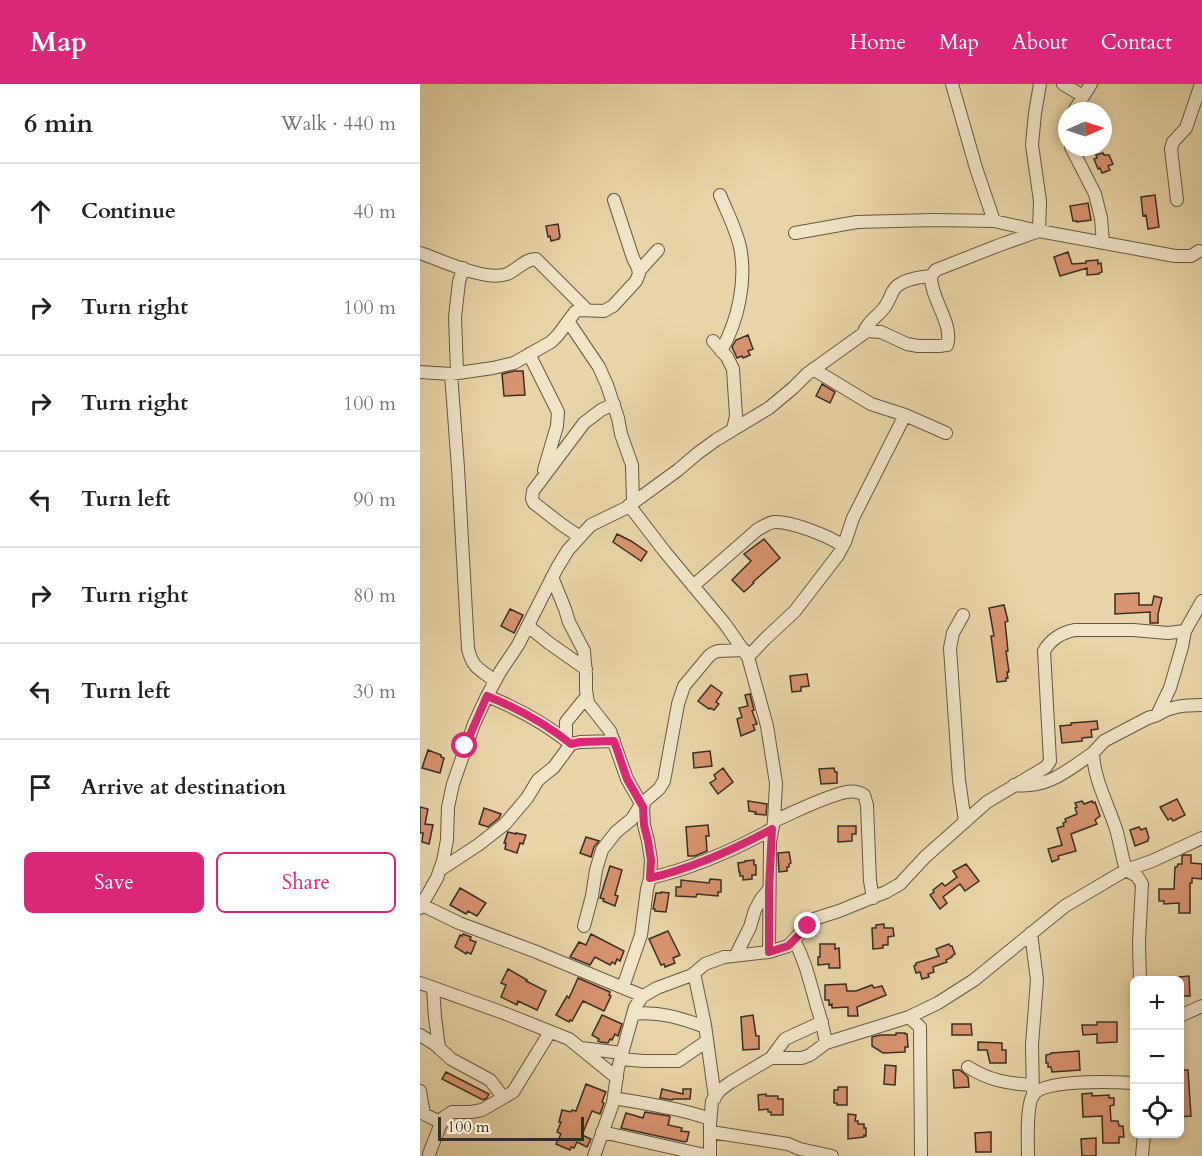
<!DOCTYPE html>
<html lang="en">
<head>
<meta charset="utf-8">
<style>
	:root { --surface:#fff; --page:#f2f2f2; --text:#202124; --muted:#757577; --line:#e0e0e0; --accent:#db2777 }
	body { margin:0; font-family:Cardo,serif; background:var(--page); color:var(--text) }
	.controls { position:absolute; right:18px; bottom:18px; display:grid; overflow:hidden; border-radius:9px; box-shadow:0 3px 9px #0003 }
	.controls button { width:54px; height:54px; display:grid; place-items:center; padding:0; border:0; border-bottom:2px solid var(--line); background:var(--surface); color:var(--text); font:30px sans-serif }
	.compass { position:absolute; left:638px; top:18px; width:54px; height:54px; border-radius:50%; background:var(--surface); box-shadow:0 3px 9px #0003; rotate:87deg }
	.scale { position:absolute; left:18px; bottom:15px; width:146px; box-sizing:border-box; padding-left:6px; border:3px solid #382e23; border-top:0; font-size:16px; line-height:21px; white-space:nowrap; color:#382e23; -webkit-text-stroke:4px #f1e4c7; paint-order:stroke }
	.stop { position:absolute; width:18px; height:18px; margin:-14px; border:4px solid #db2777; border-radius:50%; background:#fff }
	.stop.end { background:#db2777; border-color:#fff; box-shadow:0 2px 6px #0008 }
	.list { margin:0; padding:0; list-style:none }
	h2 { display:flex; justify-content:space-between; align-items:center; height:78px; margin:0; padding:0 24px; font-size:26px }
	h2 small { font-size:20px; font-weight:400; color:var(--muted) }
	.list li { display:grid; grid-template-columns:39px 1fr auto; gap:18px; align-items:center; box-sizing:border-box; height:96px; padding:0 24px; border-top:2px solid var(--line) }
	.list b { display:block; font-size:22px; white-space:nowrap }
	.list em { font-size:20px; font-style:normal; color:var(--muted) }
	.actions { display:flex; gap:12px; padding:18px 24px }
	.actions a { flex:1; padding:14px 0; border:2px solid var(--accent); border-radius:9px; text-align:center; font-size:21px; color:var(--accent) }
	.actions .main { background:var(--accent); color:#fff }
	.icon { flex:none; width:33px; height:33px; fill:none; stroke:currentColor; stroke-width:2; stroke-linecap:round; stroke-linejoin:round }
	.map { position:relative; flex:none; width:782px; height:1072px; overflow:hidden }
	header { display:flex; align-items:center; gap:36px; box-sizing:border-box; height:84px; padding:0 30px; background:var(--accent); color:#fff }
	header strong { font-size:28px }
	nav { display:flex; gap:33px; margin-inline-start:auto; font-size:21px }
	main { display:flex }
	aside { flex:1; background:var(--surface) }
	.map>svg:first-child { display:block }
	.building { fill:#d89371; stroke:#382e23; stroke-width:1.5 }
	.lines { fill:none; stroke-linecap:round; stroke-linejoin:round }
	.street-casing { stroke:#645844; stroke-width:14 }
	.street { stroke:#f1e4c7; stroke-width:12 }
	.route { stroke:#db2777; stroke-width:8 }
</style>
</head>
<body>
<header>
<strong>Map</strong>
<nav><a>Home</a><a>Map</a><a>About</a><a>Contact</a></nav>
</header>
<main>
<aside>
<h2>6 min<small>Walk · 440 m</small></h2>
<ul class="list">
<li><svg class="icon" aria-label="ahead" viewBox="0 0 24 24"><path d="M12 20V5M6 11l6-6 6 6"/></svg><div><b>Continue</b></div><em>40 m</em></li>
<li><svg class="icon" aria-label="right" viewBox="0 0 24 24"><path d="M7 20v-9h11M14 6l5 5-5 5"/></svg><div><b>Turn right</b></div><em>100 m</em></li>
<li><svg class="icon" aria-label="right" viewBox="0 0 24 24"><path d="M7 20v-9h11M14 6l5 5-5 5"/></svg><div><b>Turn right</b></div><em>100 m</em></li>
<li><svg class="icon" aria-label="left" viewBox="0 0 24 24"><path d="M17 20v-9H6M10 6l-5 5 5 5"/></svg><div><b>Turn left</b></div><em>90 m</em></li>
<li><svg class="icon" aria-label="right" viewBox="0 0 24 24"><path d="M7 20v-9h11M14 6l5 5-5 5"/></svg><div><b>Turn right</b></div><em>80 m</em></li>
<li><svg class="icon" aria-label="left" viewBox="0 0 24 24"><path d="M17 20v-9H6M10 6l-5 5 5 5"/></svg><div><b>Turn left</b></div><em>30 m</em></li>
<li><svg class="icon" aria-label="arrive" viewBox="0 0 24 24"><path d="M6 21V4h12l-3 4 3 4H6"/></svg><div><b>Arrive at destination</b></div></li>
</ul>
<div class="actions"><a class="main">Save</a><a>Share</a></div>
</aside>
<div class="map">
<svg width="782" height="1072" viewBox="0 0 782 1072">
	<rect width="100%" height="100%" fill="#e9d5a9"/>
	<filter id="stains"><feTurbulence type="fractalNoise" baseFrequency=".00333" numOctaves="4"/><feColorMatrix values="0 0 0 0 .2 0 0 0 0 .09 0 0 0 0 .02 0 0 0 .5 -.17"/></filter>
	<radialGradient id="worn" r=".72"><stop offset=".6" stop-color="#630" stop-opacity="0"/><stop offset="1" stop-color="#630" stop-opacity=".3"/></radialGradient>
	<path class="building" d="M683,69L684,71H689L693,80L688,82L690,86L682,89L680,84L678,85L674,75L677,74L676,71Z
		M735,111L739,143L728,145L726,131L723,132L721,113Z
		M668,119L671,136L657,138V137H653L650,122Z
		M138,140L140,153L139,154V155L131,157L130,152L128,153L126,142Z
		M648,168L652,180L666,179V177L678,176V180L681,179L682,188L679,189V190L667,191V184L640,192L634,173Z
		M328,251L333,265L328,267L330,271L323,274L322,272L317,274L312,263L316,256Z
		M94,287H103L105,311L84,312L82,290Z
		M402,300L415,308L410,319L396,312Z
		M197,450L211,457L227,468L221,477L193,458Z
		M344,455L360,474L333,498L334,499L324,508L312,496L331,477L324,470Z
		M719,509V521H732L734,512L742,514L738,530V539H730V528L695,530V510Z
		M584,521L588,537L585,538L588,567H586L589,588H587L588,594H586V597L577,598L571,552H574L569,524Z
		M90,525L103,531L94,549L81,542Z
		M387,590L389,602L381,603V607L372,608L370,592Z
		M291,601L302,609L296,618L299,620L294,626L290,624L289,625L278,617Z
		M330,610L334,626L332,627L337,640L333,641L335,646L321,652L317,635L322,633L319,624L328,622L325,611Z
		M677,637L678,645L671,646L672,653L662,654V657L642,659L640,642L651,641V639Z
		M8,666L21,671V673L24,674L20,689L2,684Z
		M290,667L292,682L274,684L273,669Z
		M303,684L313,698L298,710L290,699L296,695L294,691Z
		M414,684L415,688H417V699L401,700L399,685Z
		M757,715L765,731L753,737L751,734L748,736L740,723Z
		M328,717L347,720L346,731L335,730L336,728L329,727Z
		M662,717L664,720L672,717L673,719L675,718L680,732L675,736L677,740L651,750L656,767L638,772L639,775L632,778L628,765L642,761L637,744L644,742L643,739L646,738L645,735L657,730L655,724L657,723L655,719Z
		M0,723L8,725L5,740L13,741L9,760L2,758L3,749H0Z
		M64,724L81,730L79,734L68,743L59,740Z
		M288,741L289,752H286L287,767L275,772H268L266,743Z
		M418,742H436V750H432V757L418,758Z
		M719,743L721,746L726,744L729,754L728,755V757L715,762L710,746Z
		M88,748L96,750V749L106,751L103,760L100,759L97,769L85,765L86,759H84Z
		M166,753L179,757L174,763L171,773L160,769Z
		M369,768L371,779L369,780V783H367V787L359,788L358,769Z
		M764,771H771V779L782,780V795L772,794V799H770V829H759V819L744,820V817H739V805H754L755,783H757L758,780H762V772Z
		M334,776V781H336V791H332V795L323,796V792H320V788H319L318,779L325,778V777Z
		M546,780L559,797L545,807L540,800L523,813L527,819L520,825L510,811L514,808L513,806L522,799L525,802L537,793L533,787Z
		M190,782L202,786L195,811L198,812L195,822L183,817L184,815L180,814Z
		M290,795L301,796V808H298V812L277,810L276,813L256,812V803H261V796L289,799Z
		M40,804L66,819L57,832L48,827L46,830L30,821Z
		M241,808L249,809L246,828L235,827V825H233L236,809H241Z
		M464,840V844H473L474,852L468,853V861H463V864L453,865L452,844H456V841Z
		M248,847L260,871L253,874L255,879L245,883L244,880L241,881L229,855Z
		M43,850L51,853L50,856L56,858L51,870L47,868L46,870L35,863L40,851L42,852Z
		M171,850L204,867L200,877L197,875L195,880L192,878L190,881L175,873L170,881L150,873L159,858L166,861Z
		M400,860H415V865L419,864L420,884H409V880L398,881V873H400Z
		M529,860L530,862H532L535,870L532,872V873L526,876L527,878L513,883L514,888L508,890L509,893L502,895L500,888L496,889L494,882L496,881V879L519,872L516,865Z
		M88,885L107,896L106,897L126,907L117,926L98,917L97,921L81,913L86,901L81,899Z
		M769,892L770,912H759V893Z
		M158,894L190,908L189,911L191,912L184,927L163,917L152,937L150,936L149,938L136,931L147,912L149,914Z
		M426,900L427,907H436L452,901L454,904L462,902L466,911L437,923L438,932H428V923L412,924V920L409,921V916H405V901Z
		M182,931L202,940L198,952L195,950L192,956L190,955L188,959L181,958L178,957L179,955L172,951Z
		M333,931L336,952H339V965L323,966L321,933Z
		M677,938H697V958L677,959V950L663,951L662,941H677Z
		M532,940H551L552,951H532Z
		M476,949H485V950H487L488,963H485V968L463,969L452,962V953L460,951H476Z
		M558,958L582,959V966H586V979H570L567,966H558Z
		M659,967L660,986L632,988L631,983H628V979H626V971L631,970V969Z
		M465,981L476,982L475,1001L464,1000Z
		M533,986H540L548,993L549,1003L534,1004Z
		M759,986H768L771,1032L759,1033Z
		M26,988L69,1010L67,1014L63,1016L22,995Z
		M166,1000L186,1008L182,1018L184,1019L180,1030L172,1027L162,1051L171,1055L167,1063L157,1058L154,1064L151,1063L150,1066L136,1060L141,1050L137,1048L141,1038H139L142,1026L151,1028L152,1026L156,1027Z
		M418,1003H427V1021H417V1019H414V1006H418Z
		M242,1005L263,1010V1005H271L270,1015H253L252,1016L240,1014Z
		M672,1009V1012L689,1011V1014H694V1021L690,1022L691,1037H698L699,1042H703L704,1053H699V1059H683L682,1032L663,1033L662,1010Z
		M346,1010V1012H358V1015H363V1031H351V1028H348V1025L339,1026L338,1011Z
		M225,1028L249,1032L250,1033L248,1041L262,1044L261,1047L269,1048L267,1057L265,1058L201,1044L206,1029L223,1034Z
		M428,1030L436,1031L435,1037H438V1040H444V1044H446V1052L444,1051V1053L428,1055Z
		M571,1048V1068H556L555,1049Z
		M676,1054V1072H662L661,1055Z"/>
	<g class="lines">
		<defs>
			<path id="street" d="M532,0L556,84L574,137
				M643,0L663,12
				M654,27L671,0
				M647,43V51
				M651,63L675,110L681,134L683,159
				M300,111C307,128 316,145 320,163C327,197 318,237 301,267
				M757,116L751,65L753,58L766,44L781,0
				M375,149L437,138L514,136L574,137L619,147L755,172H771L779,167
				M0,169C21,176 66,198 87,190C97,186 105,175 116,175L167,226
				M219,187L238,166
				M148,237L179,283L187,301L198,334L201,350L212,381L213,418
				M443,250C447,238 457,233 464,224C468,219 470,213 473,207C479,196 499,193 511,192
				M293,257L307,273L313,285L316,332L313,345
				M109,270L138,328L137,342L124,386
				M393,285L451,320L485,331L526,349
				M0,288L31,290L73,284L94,279L131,258L138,251L155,228L159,226L184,227L193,222L216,197L219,190L218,184L213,174L194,116
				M37,289L35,233L39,198L43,184
				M31,290L38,384L48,565C53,585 60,585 75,597
				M209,421L245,468L305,540L328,573L347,642L356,699L354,737L350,758L349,868
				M160,453L141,440L114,419L112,415L113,407L164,339L181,326L194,320
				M132,493L145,525L149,538L164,567L166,591V606L168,619L190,647L207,695L223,723
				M273,502L337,446C342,443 348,439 354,438C371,437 409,452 423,462
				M543,531L533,549L530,564L539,696L545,738
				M108,542L129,559L166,585
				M328,573L345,555L375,527L418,471L425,458L433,434L485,331
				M67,612C97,624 126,640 151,660
				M737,631C751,622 765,621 782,621
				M146,655V638L167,612
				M594,701C627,705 647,687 673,669
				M354,737C377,727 401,714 426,708C432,707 438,707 444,711L447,721L450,797L453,814
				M20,786L58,761L85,740L107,714L118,696L134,683L151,660L160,658L194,657
				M230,794C273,784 314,766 352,745
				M2,821L39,839L114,867L223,912
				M0,824L17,794L23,777L27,756L28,723L33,700L54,640L67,612L80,588L98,561L137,484L148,466L171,441L206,424L258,386L278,369L296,356L349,324L373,304L387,290L447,247L461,248L487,260L498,262H519L527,261C534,240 510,214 511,192L516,186L577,162L619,147L620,117L612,61L615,29L620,0
				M164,842L172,812L176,786L182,766L196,748L212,735L221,720
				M611,849L617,896L612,961L613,1012
				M374,856C386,878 390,899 397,923C401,935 404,947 406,959
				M316,871L330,843L335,826L341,815L349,805
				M274,889L285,941L295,1014
				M720,896L719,858L722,800L717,792L706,786C702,773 700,759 696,745C688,720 674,696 673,669L684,657L728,634L737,631L750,604L762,563L765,547L782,517
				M0,899L81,928L149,955L197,994
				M203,903L221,851L227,805L230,794L231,776L228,757L224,741L223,723L225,717L239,705L244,697L258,620L264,602L289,572L293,569L298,567L324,566
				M13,904L15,933L19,964
				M213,930C239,927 261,934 285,943
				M760,932L782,922
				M489,933L500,943L501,1072
				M0,951L16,961L31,975L70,996L83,1013
				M161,964L202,969
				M351,974L365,955L402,938
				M200,975L224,977H258L287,957
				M548,983C568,996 589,1000 613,1001
				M0,1007L4,1030
				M194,1014C227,1020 259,1024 290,1035
				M0,1028L22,1039
				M182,1048L289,1072
				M291,1048L368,1060L380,1065L412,1072
				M9,1070L23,1034L32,1028H51L62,1026L93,1008L130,948
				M174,1072L193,1019L198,984L215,923L223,912L237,904L272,891L285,880L304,873L349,868L368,862L394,835L419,827L466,808L480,800L505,773L567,718L626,683L630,677L624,567C630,556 642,548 655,546H713L748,549L765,547
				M290,1072V1040L292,1017L300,1006L311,998L351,974H382L390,971L406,959L489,933L518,919L554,896L645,822L706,786L732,777L782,754
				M608,1072C608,1058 606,1022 613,1011C624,995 695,998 714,999
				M722,1072L724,1050"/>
		</defs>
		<use href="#street" class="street-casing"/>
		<use href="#street" class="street"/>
	</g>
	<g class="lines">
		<path class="route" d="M45,662L67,612C97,624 126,640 151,660L160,658L194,657L207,695L223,723L224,741L228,757L231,776L230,794C273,784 313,766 352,745L349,805V868L368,862L388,842"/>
	</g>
	<rect width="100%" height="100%" filter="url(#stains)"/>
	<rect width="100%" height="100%" fill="url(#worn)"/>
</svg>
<div class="controls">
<button>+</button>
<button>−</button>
<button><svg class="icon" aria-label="locate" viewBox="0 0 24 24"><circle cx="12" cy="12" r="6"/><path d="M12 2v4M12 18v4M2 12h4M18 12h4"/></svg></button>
</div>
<svg class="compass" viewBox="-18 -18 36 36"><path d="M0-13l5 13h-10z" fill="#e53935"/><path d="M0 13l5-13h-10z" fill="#757577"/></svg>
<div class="scale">100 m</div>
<div class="stop" style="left:45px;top:662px"></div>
<div class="stop end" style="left:388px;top:842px"></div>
</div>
</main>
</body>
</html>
